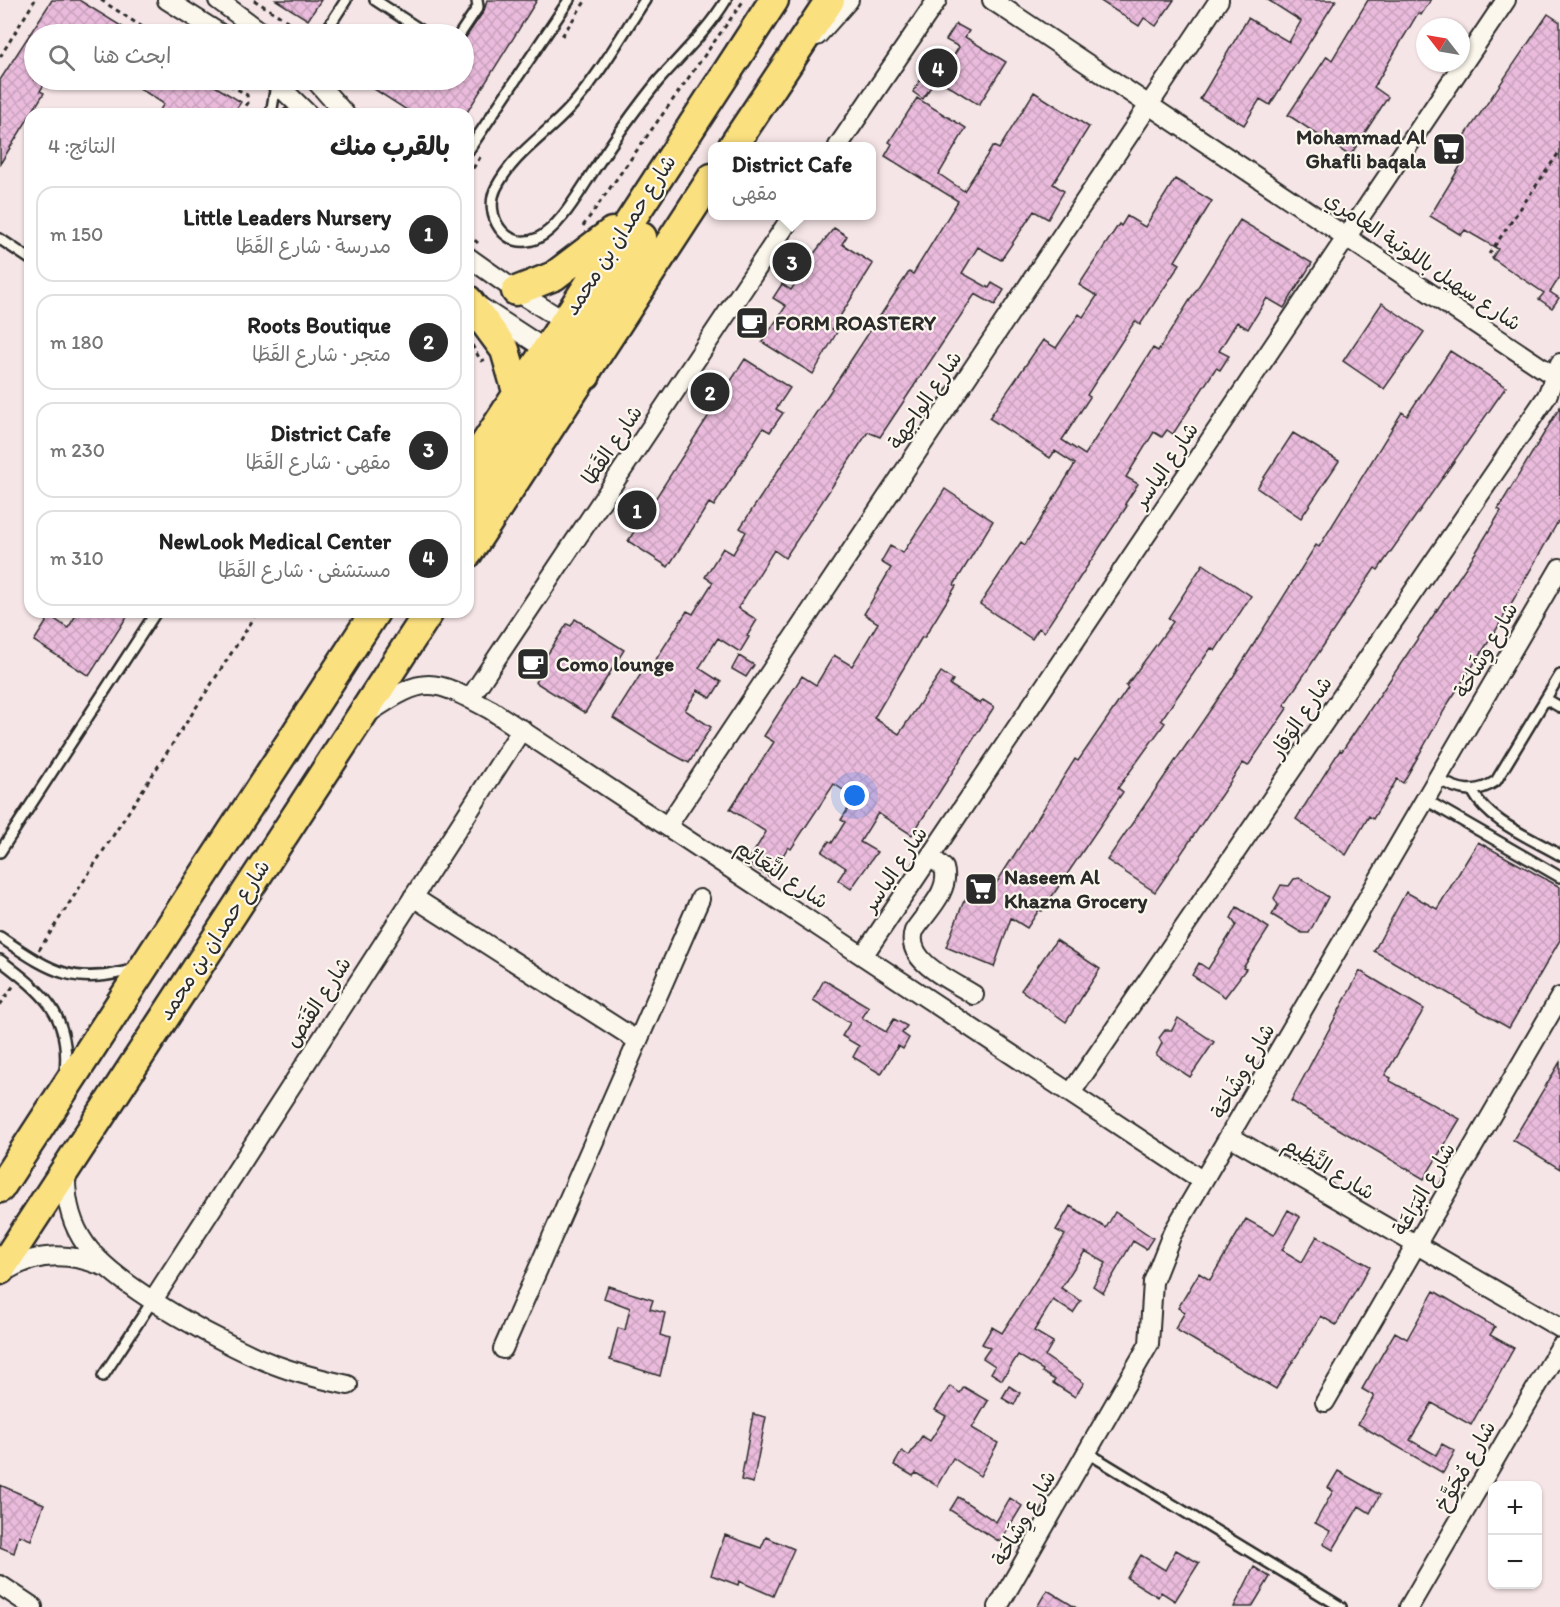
<!DOCTYPE html>
<html lang="ar">
<head>
<meta charset="utf-8">
<style>
	:root { --surface:#fff; --page:#f6f6f6; --text:#222; --muted:#767676; --line:#e0e0e0; --accent:#2b2b2b }
	body { margin:0; font-family:Itim,"Playpen Sans Arabic",sans-serif; background:var(--page); color:var(--text); direction:rtl }
	.controls { position:absolute; right:18px; bottom:18px; display:grid; overflow:hidden; border-radius:12px; box-shadow:0 2px 4px #0004 }
	.controls button { width:54px; height:54px; display:grid; place-items:center; padding:0; border:0; border-bottom:2px solid var(--line); background:var(--surface); color:var(--text); font:30px sans-serif }
	.compass { position:absolute; left:1416px; top:18px; width:54px; height:54px; border-radius:50%; background:var(--surface); box-shadow:0 2px 4px #0004; rotate:301deg }
	.you { position:absolute; left:855px; top:796px; width:21px; height:21px; margin:-15px; border:4px solid #fff; border-radius:50%; background:#1a73e8; box-shadow:0 0 0 9px #1a73e833 }
	.badge { display:grid; place-items:center; width:39px; height:39px; border-radius:50%; background:var(--accent); color:#fff; font-size:20px; font-weight:700 }
	.pin { position:absolute; translate:-50% -50%; border:3px solid #fff; box-shadow:0 2px 6px #0006 }
	.popup { position:absolute; left:708px; top:142px; width:168px; height:78px; box-sizing:border-box; display:grid; place-content:center; border-radius:12px; background:var(--surface); filter:drop-shadow(0 2px 4px #0005); font-size:20px; white-space:nowrap; color:var(--muted) }
	.popup b { font-size:22px; color:var(--text) }
	.popup::after { content:''; position:absolute; left:50%; top:100%; margin-left:-12px; border:12px solid transparent; border-top-color:var(--surface) }
	.list { margin:0; padding:0; list-style:none }
	h2 { display:flex; justify-content:space-between; align-items:center; height:78px; margin:0; padding:0 24px; font-size:26px }
	h2 small { font-size:20px; font-weight:400; color:var(--muted) }
	.list li { display:grid; grid-template-columns:39px 1fr auto; gap:18px; align-items:center; box-sizing:border-box; height:96px; margin:0 12px 12px; padding:0 12px; border:2px solid var(--line); border-radius:18px }
	.list b { display:block; font-size:22px; white-space:nowrap }
	.list p { margin:0; font-size:20px; white-space:nowrap; color:var(--muted) }
	.list em { font-size:20px; font-style:normal; color:var(--muted) }
	.icon { flex:none; width:33px; height:33px; fill:none; stroke:currentColor; stroke-width:2; stroke-linecap:round; stroke-linejoin:round }
	.map { position:relative; flex:none; width:1560px; height:1607px; overflow:hidden; direction:ltr }
	.search { position:absolute; background:var(--surface); box-shadow:0 2px 4px #0004; left:24px; top:24px; width:450px; height:66px; display:flex; align-items:center; gap:15px; box-sizing:border-box; padding:0 21px; border-radius:33px; color:var(--muted); font-size:22px }
	.panel { position:absolute; background:var(--surface); box-shadow:0 2px 4px #0004; left:24px; top:108px; width:450px; height:510px; border-radius:18px; direction:rtl }
	.map>svg:first-child { display:block }
	.building { fill:url(#building-cross-hatch); stroke:#2b2b2b; stroke-width:1.5 }
	.lines { fill:none; stroke-linecap:round; stroke-linejoin:round }
	.service-casing { stroke:#2b2b2b; stroke-width:14 }
	.minor-casing { stroke:#2b2b2b; stroke-width:22 }
	.primary-casing { stroke:#2b2b2b; stroke-width:33 }
	.path { stroke:#2b2b2b; stroke-width:3; stroke-dasharray:4.5 4.5; stroke-linecap:butt }
	.service { stroke:#fbf7ec; stroke-width:9 }
	.minor { stroke:#fbf7ec; stroke-width:18 }
	.primary { stroke:#fbe080; stroke-width:28 }
	.labels { text-anchor:middle; stroke-width:4.5; stroke-linejoin:round; paint-order:stroke }
	.poi-label { font-size:21px; font-weight:bold; fill:#2b2b2b; stroke:#fbf7ec; text-anchor:start }
	.street-label { font-size:21px; fill:#2b2b2b; stroke:#fbf7ec }
</style>
</head>
<body>
<div class="map">
<svg width="1560" height="1607" viewBox="0 0 1560 1607">
	<defs>
		<pattern id="building-cross-hatch" width="8" height="8" patternUnits="userSpaceOnUse" patternTransform="scale(1.5)"><rect width="8" height="8" fill="#eabbdc"/><path d="M0 0l8 8M0 8l8-8" fill="none" stroke="#c9a1bd"/></pattern>
	</defs>
	<rect width="100%" height="100%" fill="#f6e5e7"/>
	<filter id="ink" filterUnits="userSpaceOnUse"><feTurbulence type="fractalNoise" baseFrequency=".0167" numOctaves="2"/><feDisplacementMap in="SourceGraphic" scale="12" xChannelSelector="R" yChannelSelector="G"/><feConvolveMatrix kernelMatrix="1 2 1 2 8 2 1 2 1" color-interpolation-filters="sRGB"/></filter>
	<g filter="url(#ink)">
		<path class="building" d="M52,0H79L134,34H34V80H47L40,91L44,93L0,164V80Z
			M276,0H321L308,20Z
			M487,0H537L466,114H413L360,80H464V40L484,11Z
			M1099,0H1174L1156,26L1144,18L1139,26Z
			M1268,0H1336L1270,105L1260,99L1244,125L1200,99L1248,18L1289,42L1301,21Z
			M1368,0H1431L1421,15L1418,13L1374,87L1388,97L1350,156L1288,115L1327,56L1332,60Z
			M1548,14L1560,22V277L1550,292L1559,298L1552,308L1539,299L1544,293L1492,258L1498,249L1465,230L1461,235L1430,216L1461,165L1450,158Z
			M956,24L969,31L965,37L1006,62L979,105L939,80L959,47L946,40Z
			M925,72L936,79L923,99L913,92Z
			M127,80H205L241,102L233,114H157L164,104Z
			M1034,92L1089,127L1053,184L1064,191L1048,219L1034,211L1001,260L978,247L962,273L989,288L992,283L1004,290L995,305L975,294L880,437L868,432L785,558L774,550L738,608L757,620L747,636L749,637L740,652L718,638L699,668L721,682L711,698L698,690L685,710L711,727L689,763L661,748L613,718L644,669L648,672L687,611L693,614L713,582L705,577L723,548L733,554L746,532L740,528L909,272L913,274L958,201L885,156L892,144L889,142L917,98L966,128L939,174L964,191L993,146L999,149Z
			M1175,179L1212,201L1175,261L1180,264L1140,325L1135,321L1087,395L1090,397L1062,440L1085,455L1153,348L1158,351L1240,220L1312,263L1284,308L1267,298L1248,329L1237,322L1219,351L1229,356L1220,370L1216,368L1173,434L1167,430L1162,437L1154,432L1126,477L1138,484L1125,504L1127,506L1044,632L1039,628L1032,639L980,604L1021,542L1025,545L1075,464L1055,451L1050,458L989,418L1043,340L1056,348L1079,314L1083,317L1097,296L1079,285L1119,224L1121,226L1127,216L1145,227Z
			M834,228L847,236L842,244L873,264L832,329L837,332L813,374L762,342L786,306L773,298L782,284L791,290L805,268L797,263L805,251L812,256Z
			M1382,303L1424,332L1384,389L1343,361Z
			M1450,351L1506,387L1378,570L1375,568L1284,705L1288,707L1248,766L1243,763L1155,892L1107,860L1233,677L1316,545L1319,547L1402,412L1407,416Z
			M745,359L790,388L776,409L783,413L770,432L763,428L714,506L709,503L668,567L628,541Z
			M1560,407V518L1495,632L1449,702L1403,783L1397,779L1373,819L1369,816L1346,855L1296,819L1340,750L1342,751L1476,552L1501,511L1498,509Z
			M1293,433L1339,461L1301,518L1257,488Z
			M945,489L993,521L954,585L956,586L924,638L922,637L874,718L899,734L941,672L953,680L950,685L980,704L983,700L994,707L912,835L878,813L860,842L877,852L851,889L838,880L846,868L822,852L829,841L832,843L845,822L841,820L855,798L834,784L791,849L788,847L770,877L747,863L766,832L730,809L774,742L764,736L802,676L816,685L834,655L852,666L878,623L864,614L891,568L881,562L890,546L903,553Z
			M1203,564L1251,596L1215,651L1211,648L1161,720L1165,723L1118,788L1123,792L1042,911L1039,910L1027,928L1011,918L994,967L946,947L963,903L980,878L994,887L1075,759L1078,761L1128,688L1126,686L1173,622L1168,618Z
			M78,612H130L89,676L34,641L50,616L68,628Z
			M575,619L624,650L585,713L535,682L541,673L537,671L556,641L567,624L571,626Z
			M739,656L754,665L746,677L732,669Z
			M1478,842L1560,887V940L1509,1028L1374,951L1406,892L1437,909Z
			M1300,878L1328,897L1309,933H1302L1272,915L1278,905L1274,898L1281,885L1289,886L1294,879Z
			M1237,907L1269,928L1243,968L1246,969L1225,997L1192,975L1199,963L1208,969L1236,925L1231,918Z
			M1056,940L1100,969L1066,1022L1021,990Z
			M1360,971L1424,1009L1385,1075L1391,1078L1390,1081L1460,1119L1424,1179L1291,1101Z
			M824,980L869,1007L862,1018L886,1032L894,1019L907,1026L902,1033L909,1038L903,1049L898,1046L881,1074L853,1057L859,1046L842,1036L850,1023L813,1000Z
			M1178,1018L1214,1042L1190,1077L1156,1055L1162,1043L1159,1038L1165,1030H1172Z
			M1560,1062V1169L1513,1140Z
			M1070,1206L1106,1228L1115,1212L1153,1238L1146,1249L1133,1241L1103,1293L1093,1286L1106,1263L1085,1251L1061,1288L1081,1301L1073,1313L1053,1300L1034,1331L1053,1342L1045,1356L1084,1383L1075,1397L1053,1383L1055,1380L1042,1372L1043,1370L1018,1355L1002,1380L991,1373L995,1366L983,1358L990,1348L982,1344L992,1327L1002,1333L1065,1235L1056,1230Z
			M1288,1210L1300,1217L1282,1250L1302,1262L1317,1236L1370,1266L1336,1325L1321,1316L1276,1389L1175,1329L1185,1312L1178,1308L1199,1273L1210,1280L1246,1219L1274,1235Z
			M608,1286L653,1300L650,1309L665,1313L660,1335L669,1338L660,1376L610,1360L618,1328L625,1330L630,1308L604,1298Z
			M1434,1291L1495,1327L1490,1335L1514,1348L1471,1425L1432,1403L1410,1440L1436,1455L1442,1444L1455,1451L1443,1473L1358,1424L1374,1396L1362,1389L1395,1332L1407,1339Z
			M950,1386L960,1393L964,1387L988,1401L972,1428L998,1443L980,1476L953,1458L937,1486L916,1473L913,1476L894,1465L902,1451L909,1456L922,1436L930,1441L946,1416L935,1410Z
			M1009,1386L1020,1393L1014,1405L1002,1398Z
			M753,1414L766,1417L753,1483L741,1480Z
			M1338,1471L1380,1495L1370,1513L1359,1506L1333,1550L1323,1544L1330,1531L1315,1523L1333,1491L1328,1488Z
			M0,1485L44,1504L31,1540L19,1535L14,1553L0,1547Z
			M958,1497L996,1522L1010,1498L1022,1506L1000,1542L950,1510Z
			M725,1535L761,1548L766,1537L794,1549L773,1596L739,1581L738,1585L711,1575Z
			M1176,1550L1199,1563L1175,1601L1161,1592L1158,1597L1127,1578L1141,1555L1165,1570Z
			M1254,1567L1270,1577L1252,1607H1234Z
			M1047,1590L1075,1607H1037Z"/>
		<g class="lines">
			<defs>
				<path id="service" d="M375,0L427,34
					M645,0C621,36 599,76 570,108C546,135 513,154 496,188C483,214 505,253 538,238C556,229 572,204 583,187C606,151 631,114 659,80C682,54 708,30 726,0
					M324,34L346,0
					M460,34L478,7L477,0
					M271,114L276,85
					M288,114L306,112
					M468,151L569,0
					M0,239L30,259
					M1546,699L1560,707
					M1438,779C1459,791 1475,795 1496,781L1560,675
					M1473,792C1489,822 1531,838 1560,855
					M1426,800L1560,877
					M0,852L156,612
					M0,937C51,971 72,987 135,969
					M0,960C42,992 71,1014 65,1072
					M103,1376L153,1300
					M1088,1453L1341,1607"/>
				<path id="minor" d="M167,0L221,34
					M218,0L264,34
					M992,0L1560,380
					M817,36L849,0
					M273,80L308,114
					M315,80L345,114
					M838,146L937,0
					M468,257L516,291L572,326
					M479,306L554,355
					M470,698L792,216
					M370,712C426,674 433,679 491,710L1203,1181
					M668,825L1219,0
					M930,856L944,868C951,891 926,912 914,931C904,962 953,981 974,995
					M413,897L638,1041
					M863,956L1506,0
					M1071,1093L1547,396L1560,363
					M1231,1137L1560,1328
					M66,1171C65,1197 70,1223 86,1245C116,1287 232,1350 281,1367C303,1375 325,1380 348,1385
					M1,1274C33,1252 69,1252 103,1266
					M153,1300L522,729
					M503,1349L700,899
					M1325,1402L1560,997
					M0,1585L33,1607
					M998,1607L1149,1344L1153,1282L1172,1234L1560,568
					M1409,1607L1560,1347"/>
				<path id="primary" d="M733,146L830,0
					M516,291L554,276L612,232
					M468,300L505,350L518,395
					M586,375L579,351L582,333L642,237
					M468,470L774,0
					M468,516L566,363L573,344L571,333
					M468,553L712,178
					M0,1188L375,612
					M0,1270L429,612"/>
			</defs>
			<use href="#service" class="service-casing"/>
			<use href="#minor" class="minor-casing"/>
			<use href="#primary" class="primary-casing"/>
			<path class="path" d="M101,0L153,34
				M254,0L308,34
				M562,36L586,0
				M0,57L35,0
				M222,80L247,95L248,103L242,111L246,114
				M468,176L481,156
				M583,226L744,0
				M468,234L478,243
				M1489,254L1560,151
				M472,345L481,361L486,359
				M39,950L258,612
				M0,1005L14,985"/>
			<use href="#service" class="service"/>
			<use href="#minor" class="minor"/>
			<use href="#primary" class="primary"/>
		</g>
	</g>
	<defs>
		<symbol id="supermarket-square" viewBox="-11 -11 22 22"><rect x="-9" y="-9" width="18" height="18" rx="4" fill="#2b2b2b" stroke="#fbf7ec"/><path d="M-6-5.5h2.5l.6 2H6L4.5 2H-2.5L-4.4-4H-6ZM-1.5 3.2a1.3 1.3 0 1 0 .1 0ZM3 3.2a1.3 1.3 0 1 0 .1 0Z" fill="#fff"/></symbol>
		<symbol id="cafe-square" viewBox="-11 -11 22 22"><rect x="-9" y="-9" width="18" height="18" rx="4" fill="#2b2b2b" stroke="#fbf7ec"/><path d="M-5.5-4.5H6V0H3Q3 3.5 0 3.5H-2.5Q-5.5 3.5-5.5 0ZM3-3.2v2h1.7v-2ZM-6 4.5H4V6H-6Z" fill="#fff"/></symbol>
	</defs>
	<g fill-rule="evenodd">
		<use href="#supermarket-square" x="1430" y="130" width="38" height="38"/>
		<use href="#cafe-square" x="733" y="304" width="38" height="38"/>
		<use href="#cafe-square" x="514" y="645" width="38" height="38"/>
		<use href="#supermarket-square" x="962" y="870" width="38" height="38"/>
	</g>
	<g class="labels">
		<g class="poi-label">
			<text x="1426" y="144" text-anchor="end">Mohammad Al<tspan x="1426" dy="24">Ghafli baqala</tspan></text>
			<text x="775" y="330">FORM ROASTERY</text>
			<text x="556" y="671">Como lounge</text>
			<text x="1004" y="884">Naseem Al<tspan x="1004" dy="24">Khazna Grocery</tspan></text>
		</g>
		<g class="street-label">
			<text transform="translate(620 235) rotate(-57)" y="7">شارع حمدان بن محمد</text>
			<text transform="translate(1423 261) rotate(34)" y="7">شارع سهيل باللوتية العامري</text>
			<text transform="translate(925 400) rotate(-56)" y="7">شارع الواجهة</text>
			<text transform="translate(612 445) rotate(-56)" y="7">شارع القَطَا</text>
			<text transform="translate(1166 465) rotate(-56)" y="7">شارع الياسر</text>
			<text transform="translate(1486 650) rotate(-60)" y="7">شارع وِشَاحَة</text>
			<text transform="translate(1301 717) rotate(-56)" y="7">شارع الوَقار</text>
			<text transform="translate(895 869) rotate(-56)" y="7">شارع الياسر</text>
			<text transform="translate(782 874) rotate(34)" y="7">شارع النَّعَائِم</text>
			<text transform="translate(214 940) rotate(-57)" y="7">شارع حمدان بن محمد</text>
			<text transform="translate(318 1002) rotate(-57)" y="7">شارع القَنَص</text>
			<text transform="translate(1243 1071) rotate(-60)" y="7">شارع وِشَاحَة</text>
			<text transform="translate(1329 1168) rotate(31)" y="7">شارع النَّظِيم</text>
			<text transform="translate(1424 1189) rotate(-60)" y="7">شارع البَرَاعَة</text>
			<text transform="translate(1465 1466) rotate(-60)" y="7">شارع مُجَوَّخ</text>
			<text transform="translate(1024 1518) rotate(-60)" y="7">شارع وِشَاحَة</text>
		</g>
	</g>
</svg>
<div class="controls">
<button>+</button>
<button>−</button>
</div>
<svg class="compass" viewBox="-18 -18 36 36"><path d="M0-13l5 13h-10z" fill="#e53935"/><path d="M0 13l5-13h-10z" fill="#767676"/></svg>
<div class="you"></div>
<div class="pin badge" style="left:637px;top:510px">1</div>
<div class="pin badge" style="left:710px;top:392px">2</div>
<div class="pin badge" style="left:792px;top:262px">3</div>
<div class="popup"><b>District Cafe</b>مقهى</div>
<div class="pin badge" style="left:938px;top:68px">4</div>
<div class="search"><svg class="icon" aria-label="search" viewBox="0 0 24 24"><circle cx="10" cy="10" r="6"/><path d="M15 15l6 6"/></svg>ابحث هنا</div>
<section class="panel">
<h2>بالقرب منك<small>النتائج: 4</small></h2>
<ul class="list">
<li><span class="badge">1</span><div><b>Little Leaders Nursery</b><p>مدرسة · شارع القَطَا</p></div><em>150 m</em></li>
<li><span class="badge">2</span><div><b>Roots Boutique</b><p>متجر · شارع القَطَا</p></div><em>180 m</em></li>
<li><span class="badge">3</span><div><b>District Cafe</b><p>مقهى · شارع القَطَا</p></div><em>230 m</em></li>
<li><span class="badge">4</span><div><b>NewLook Medical Center</b><p>مستشفى · شارع القَطَا</p></div><em>310 m</em></li>
</ul>
</section>
</div>
</body>
</html>
